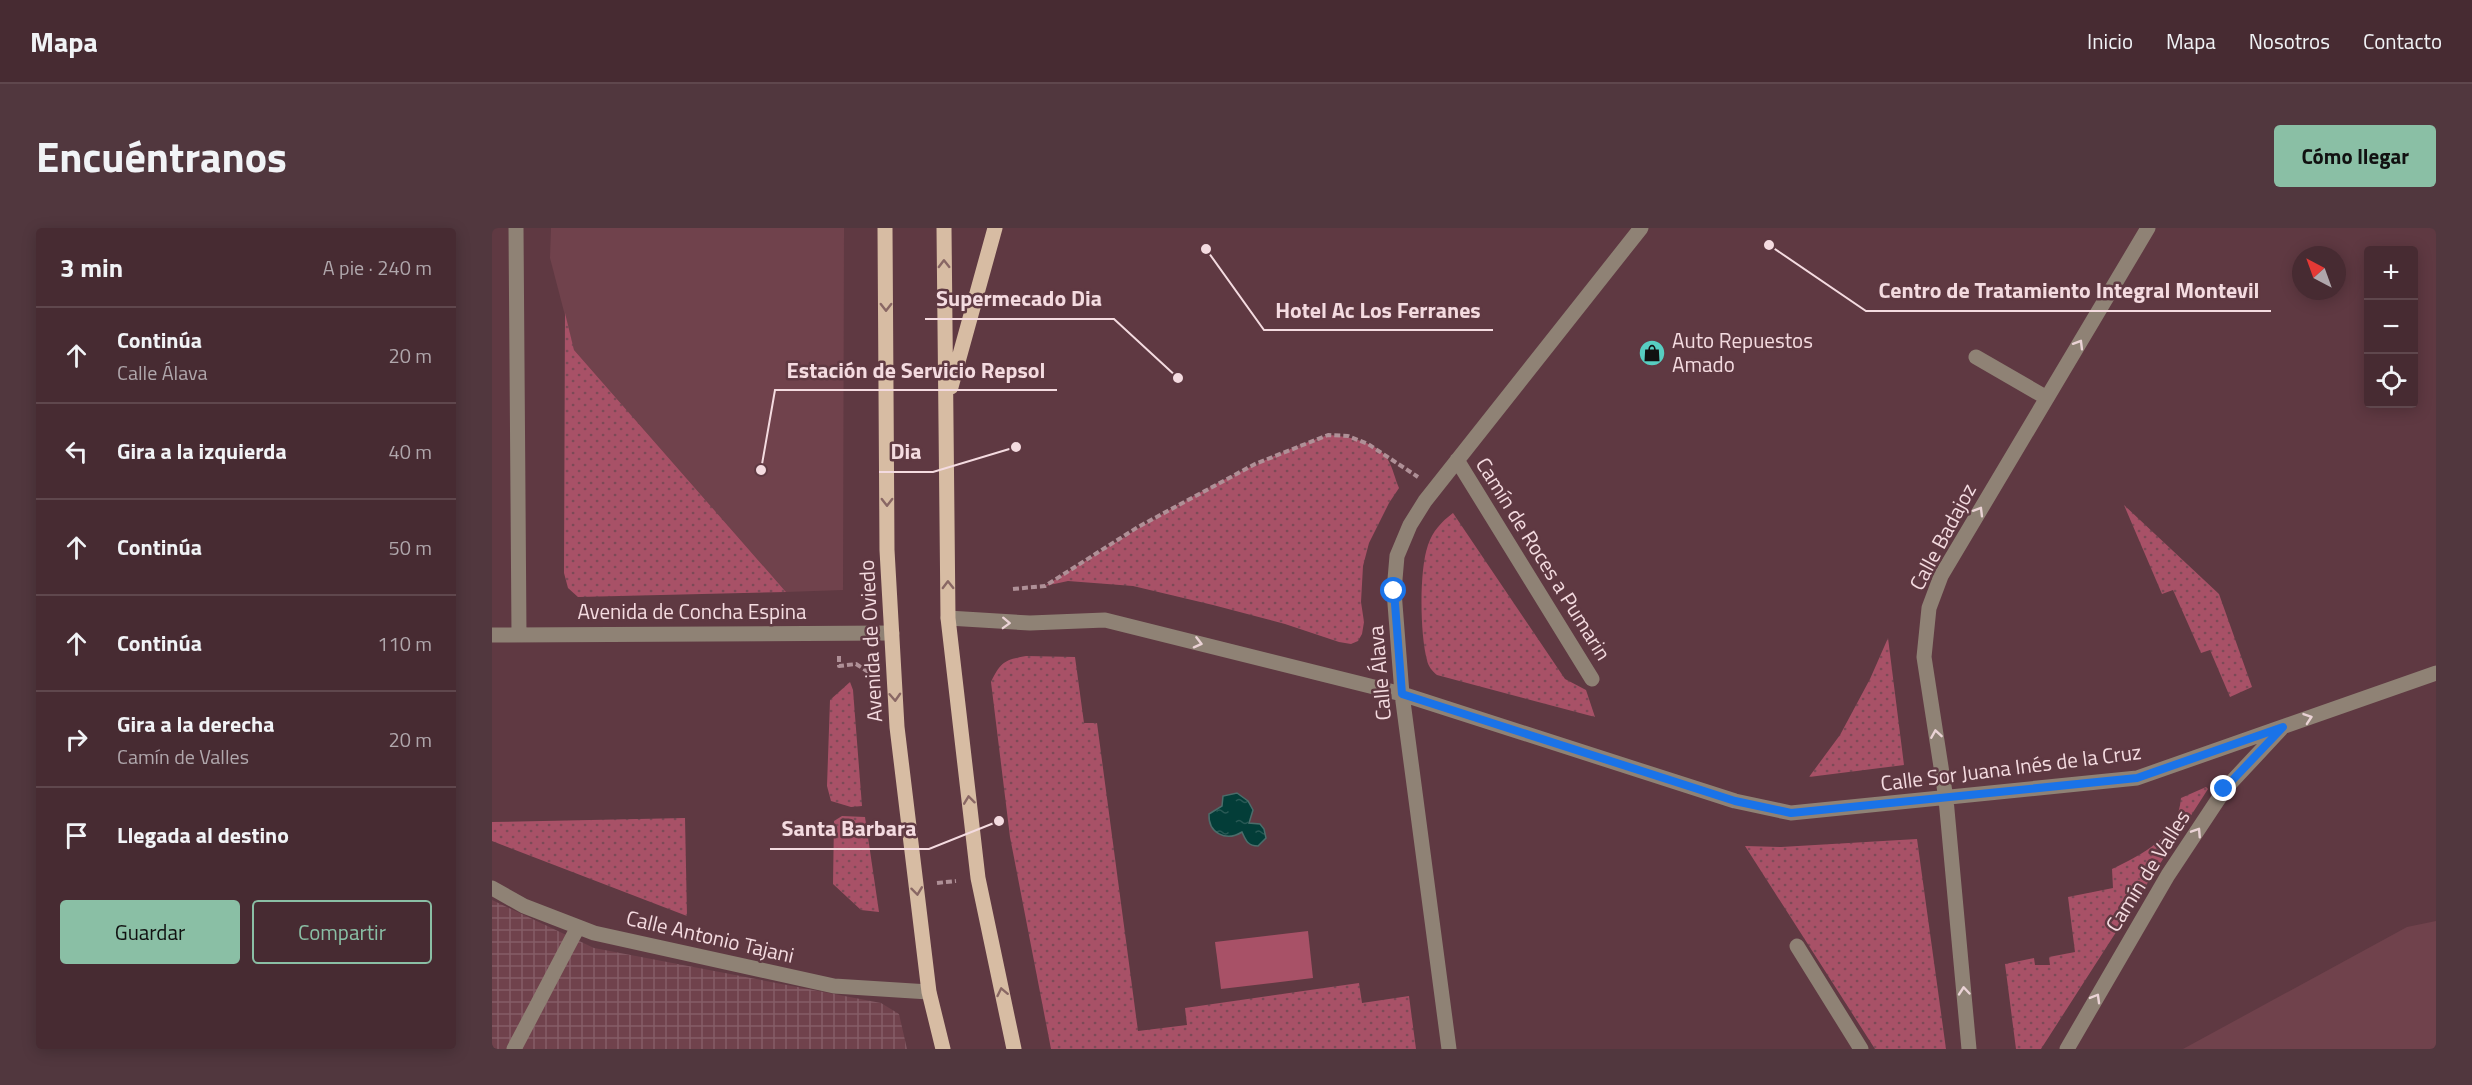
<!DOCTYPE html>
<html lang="es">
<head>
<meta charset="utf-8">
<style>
	:root { --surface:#472b32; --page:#51373e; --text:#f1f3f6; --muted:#b0a7ac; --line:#5f474d; --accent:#8abfa5 }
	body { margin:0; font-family:"Titillium Web",sans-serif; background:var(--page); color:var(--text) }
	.controls { position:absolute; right:18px; top:18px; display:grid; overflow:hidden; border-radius:6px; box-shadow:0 3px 15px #0003 }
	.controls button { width:54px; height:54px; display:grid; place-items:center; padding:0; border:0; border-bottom:2px solid var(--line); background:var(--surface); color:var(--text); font:30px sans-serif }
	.compass { position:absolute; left:1800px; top:18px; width:54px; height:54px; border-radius:50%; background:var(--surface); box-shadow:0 3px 15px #0003; rotate:319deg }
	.stop { position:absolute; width:18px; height:18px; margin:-14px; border:4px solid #1a73e8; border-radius:50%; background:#fff }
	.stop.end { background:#1a73e8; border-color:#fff; box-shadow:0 2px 6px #0008 }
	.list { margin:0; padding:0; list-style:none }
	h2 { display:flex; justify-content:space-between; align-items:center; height:78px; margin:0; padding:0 24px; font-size:26px }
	h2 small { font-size:20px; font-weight:400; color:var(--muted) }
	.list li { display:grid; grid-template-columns:39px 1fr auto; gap:18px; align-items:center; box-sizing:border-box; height:96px; padding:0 24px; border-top:2px solid var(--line) }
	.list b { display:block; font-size:22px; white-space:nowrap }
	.list p { margin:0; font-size:20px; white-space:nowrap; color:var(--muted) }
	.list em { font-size:20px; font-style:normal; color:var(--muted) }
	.actions { display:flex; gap:12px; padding:18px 24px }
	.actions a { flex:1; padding:14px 0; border:2px solid var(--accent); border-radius:6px; text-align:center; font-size:21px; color:var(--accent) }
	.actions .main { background:var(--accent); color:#111 }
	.icon { flex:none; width:33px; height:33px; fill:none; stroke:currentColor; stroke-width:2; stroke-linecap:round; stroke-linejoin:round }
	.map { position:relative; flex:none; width:1944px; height:821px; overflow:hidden; border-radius:6px }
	header { display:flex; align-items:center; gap:36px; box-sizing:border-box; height:84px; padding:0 30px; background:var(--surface); border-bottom:2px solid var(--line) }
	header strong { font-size:28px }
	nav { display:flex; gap:33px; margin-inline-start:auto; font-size:21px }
	.intro { display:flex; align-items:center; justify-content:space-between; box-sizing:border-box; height:144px; padding:0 36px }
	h1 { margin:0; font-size:42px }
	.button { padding:15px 27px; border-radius:6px; background:var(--accent); color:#111; font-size:21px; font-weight:700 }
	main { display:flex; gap:36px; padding:0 36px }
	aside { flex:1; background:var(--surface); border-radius:6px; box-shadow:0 3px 15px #0003 }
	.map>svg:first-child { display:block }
	.built { fill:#70424c }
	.industrial { fill:url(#industrial-grid) }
	.grass { fill:url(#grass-dots) }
	.park { fill:#a85167 }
	.water { fill:url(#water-ripples); stroke:#4b6c6a; stroke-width:1.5 }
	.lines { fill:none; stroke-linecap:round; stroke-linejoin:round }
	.path { stroke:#af9097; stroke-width:4; stroke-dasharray:6 3; stroke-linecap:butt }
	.minor { stroke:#8f8275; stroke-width:15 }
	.major { stroke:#d7bca3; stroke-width:15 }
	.oneway { stroke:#896764 }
	.oneway2 { stroke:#ead2d5 }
	.route { stroke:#1a73e8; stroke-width:8 }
	.labels { text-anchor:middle; stroke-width:5; stroke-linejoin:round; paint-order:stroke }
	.poi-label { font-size:21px; fill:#f4dbe0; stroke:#5f3942; text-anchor:start }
	.street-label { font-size:21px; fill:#f4dbe0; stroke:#5f3942 }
	.leader { fill:none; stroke:#f4dbe0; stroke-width:2 }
	.callout-dot { fill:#f4dbe0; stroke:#5f3942; stroke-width:2 }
	.callout-label { font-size:22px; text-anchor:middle; font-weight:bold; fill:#f4dbe0; stroke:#5f3942; stroke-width:5; stroke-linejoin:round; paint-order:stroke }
</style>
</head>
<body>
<header>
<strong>Mapa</strong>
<nav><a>Inicio</a><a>Mapa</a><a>Nosotros</a><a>Contacto</a></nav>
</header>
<div class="intro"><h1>Encuéntranos</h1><a class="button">Cómo llegar</a></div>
<main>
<aside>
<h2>3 min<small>A pie · 240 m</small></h2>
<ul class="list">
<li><svg class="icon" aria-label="ahead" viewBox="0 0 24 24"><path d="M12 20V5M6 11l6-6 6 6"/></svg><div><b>Continúa</b><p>Calle Álava</p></div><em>20 m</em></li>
<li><svg class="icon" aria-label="left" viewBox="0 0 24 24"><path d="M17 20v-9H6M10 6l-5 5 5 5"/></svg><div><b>Gira a la izquierda</b></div><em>40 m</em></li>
<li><svg class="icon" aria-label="ahead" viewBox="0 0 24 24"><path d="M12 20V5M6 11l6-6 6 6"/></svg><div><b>Continúa</b></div><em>50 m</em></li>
<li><svg class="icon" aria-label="ahead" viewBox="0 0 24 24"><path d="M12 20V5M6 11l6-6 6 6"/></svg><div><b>Continúa</b></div><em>110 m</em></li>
<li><svg class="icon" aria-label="right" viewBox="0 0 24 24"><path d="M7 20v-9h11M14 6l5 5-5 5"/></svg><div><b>Gira a la derecha</b><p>Camín de Valles</p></div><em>20 m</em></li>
<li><svg class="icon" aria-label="arrive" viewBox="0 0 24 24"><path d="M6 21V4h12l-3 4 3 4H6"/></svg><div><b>Llegada al destino</b></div></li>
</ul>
<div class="actions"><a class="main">Guardar</a><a>Compartir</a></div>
</aside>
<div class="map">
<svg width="1944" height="821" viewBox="0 0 1944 821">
	<defs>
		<pattern id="industrial-grid" width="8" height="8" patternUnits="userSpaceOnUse" patternTransform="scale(1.5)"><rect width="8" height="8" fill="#70424c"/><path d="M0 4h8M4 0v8" fill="none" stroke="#855d66"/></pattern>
		<pattern id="grass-dots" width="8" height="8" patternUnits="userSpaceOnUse" patternTransform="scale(1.5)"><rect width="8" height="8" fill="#a85167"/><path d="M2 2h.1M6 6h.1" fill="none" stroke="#7d4a57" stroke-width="1.8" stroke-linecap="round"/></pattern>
		<pattern id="water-ripples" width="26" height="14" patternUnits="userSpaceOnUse" patternTransform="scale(1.5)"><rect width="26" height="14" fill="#033d38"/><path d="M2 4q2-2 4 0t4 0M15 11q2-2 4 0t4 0" fill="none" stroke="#285854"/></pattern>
	</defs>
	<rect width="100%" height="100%" fill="#5f3942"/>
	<path class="built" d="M59,0H352L351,362L294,364L82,122L58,30Z
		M1944,693V821H1691L1915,699Z"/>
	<path class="industrial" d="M0,672L102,720L389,775L407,786L415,821H0Z"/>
	<path class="grass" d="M73,85L82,122L294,364L86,369L76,360L72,345Z
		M836,207C855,208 886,214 896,232C901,240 903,251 907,260L897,275L877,315L871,338L869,374L872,394L870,406L866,413L859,416L847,414L793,396L721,377L641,358L576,353L553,358C644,302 734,242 836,207Z
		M1632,277L1727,366L1760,459L1738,469L1718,422L1709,425L1681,362L1670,366Z
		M961,285L1073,451L1094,462L1103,489L945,447C940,443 936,438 935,432C928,406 927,342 936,317C941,303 949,294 961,285Z
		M1396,410L1412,537L1317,549L1348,507L1378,451Z
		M534,428L583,429L592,495H605L646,803L695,797L693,780L867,755L870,775L917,768L924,821H559L518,609L499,454C509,434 512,432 534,428Z
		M358,454L361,462L370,578L359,579L339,573L335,558L338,472Z
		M1714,559L1716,561L1549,821H1524L1513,736L1542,730L1543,737H1558L1557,729L1583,724L1576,669L1621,660L1620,641C1651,626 1686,609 1689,570Z
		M350,588L373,589L387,684L369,682L341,656L342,593Z
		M193,590L195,688L0,613V594Z
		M1425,611L1454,821H1383L1253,618L1289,619Z"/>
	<path class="park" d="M816,703L821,750L729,761L723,714Z"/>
	<path class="water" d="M745,565L756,573L761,582L757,595L768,596L772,601L774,610L766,618C756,618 754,613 750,604C734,614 716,605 717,586L730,578L731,568Z"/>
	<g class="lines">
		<path class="path" d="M521,361L553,358L646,299L763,236L836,207L856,208L876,216L926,249
			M347,428V438L364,436L378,445
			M445,655L464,653"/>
		<path class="minor" d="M24,0L27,406
			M1484,129L1555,170
			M965,232L1100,451
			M456,390L538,395L613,392L910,466L1243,573L1299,585L1645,550L1944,445
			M0,407L400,405
			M0,660L32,678L102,705L342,758L437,764
			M1305,718L1369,821
			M22,821L86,699
			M957,821L910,466L902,363L905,328L918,297L933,273L1149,0
			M1477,821L1454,571L1432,429L1437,380L1449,348L1656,0
			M1575,821L1676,647L1733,561L1789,501"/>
		<path class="major" d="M393,0L395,322L405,499L437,764L451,821
			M452,0L456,390L486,650L522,821
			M459,159L503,0"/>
	</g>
	<defs><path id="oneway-chevron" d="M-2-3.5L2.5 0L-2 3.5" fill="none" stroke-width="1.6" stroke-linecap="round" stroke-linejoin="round" transform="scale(1.5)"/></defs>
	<g class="oneway">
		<use href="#oneway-chevron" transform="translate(452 36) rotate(-91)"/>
		<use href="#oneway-chevron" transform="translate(394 79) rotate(90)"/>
		<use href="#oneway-chevron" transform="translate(395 274) rotate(90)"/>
		<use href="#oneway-chevron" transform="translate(456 357) rotate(-91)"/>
		<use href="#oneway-chevron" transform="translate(403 469) rotate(87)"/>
		<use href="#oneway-chevron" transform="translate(477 572) rotate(-97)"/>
		<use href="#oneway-chevron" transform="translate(425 663) rotate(83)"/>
		<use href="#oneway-chevron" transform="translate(510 764) rotate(-102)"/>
	</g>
	<g class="oneway2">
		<use href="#oneway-chevron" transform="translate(1587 116) rotate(-59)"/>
		<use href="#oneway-chevron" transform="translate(1487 283) rotate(-59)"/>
		<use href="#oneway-chevron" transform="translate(514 395) rotate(2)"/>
		<use href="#oneway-chevron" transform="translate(706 415) rotate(14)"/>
		<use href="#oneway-chevron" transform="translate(1816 490) rotate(-19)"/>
		<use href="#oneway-chevron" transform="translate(1444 506) rotate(-99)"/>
		<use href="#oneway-chevron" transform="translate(1705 604) rotate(-57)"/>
		<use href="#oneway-chevron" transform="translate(1472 763) rotate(-95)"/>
		<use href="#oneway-chevron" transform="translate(1604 770) rotate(-60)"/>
	</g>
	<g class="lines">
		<path class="route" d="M902,363L910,466L1243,573L1299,585L1645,550L1791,499L1732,561"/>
	</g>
	<defs>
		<symbol id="shop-disc" viewBox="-11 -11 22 22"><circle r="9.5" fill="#57cec1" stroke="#5f3942"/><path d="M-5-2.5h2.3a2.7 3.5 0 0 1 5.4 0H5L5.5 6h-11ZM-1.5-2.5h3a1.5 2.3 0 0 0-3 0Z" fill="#111"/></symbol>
	</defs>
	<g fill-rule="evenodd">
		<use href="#shop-disc" x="1145" y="110" width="30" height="30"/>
	</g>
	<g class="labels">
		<g class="poi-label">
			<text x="1180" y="120">Auto Repuestos<tspan x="1180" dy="24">Amado</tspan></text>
		</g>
		<g class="street-label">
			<text transform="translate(1451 309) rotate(-62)" y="7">Calle Badajoz</text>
			<text transform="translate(1051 331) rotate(58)" y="7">Camín de Roces a Pumarin</text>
			<text x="200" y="391">Avenida de Concha Espina</text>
			<text transform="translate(379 413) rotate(-93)" y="7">Avenida de Oviedo</text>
			<text transform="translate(888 445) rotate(-95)" y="7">Calle Álava</text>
			<text transform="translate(1519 540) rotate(-7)" y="7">Calle Sor Juana Inés de la Cruz</text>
			<text transform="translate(1656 643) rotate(-58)" y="7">Camín de Valles</text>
			<text transform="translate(218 709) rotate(13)" y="7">Calle Antonio Tajani</text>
		</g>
	</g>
	<path class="leader" d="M1277 17L1374 83H1779M686 150L622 91H433M714 21L772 102H1001M269 242L283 162H565M524 219L441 244H387M507 593L437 621H278"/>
	<g class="callout-dot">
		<circle cx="1277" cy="17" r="6"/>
		<circle cx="686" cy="150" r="6"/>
		<circle cx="714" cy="21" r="6"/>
		<circle cx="269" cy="242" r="6"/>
		<circle cx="524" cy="219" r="6"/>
		<circle cx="507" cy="593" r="6"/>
	</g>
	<g class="callout-label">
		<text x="1577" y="70">Centro de Tratamiento Integral Montevil</text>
		<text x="527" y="78">Supermecado Dia</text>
		<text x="886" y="90">Hotel Ac Los Ferranes</text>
		<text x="424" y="150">Estación de Servicio Repsol</text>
		<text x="414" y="231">Dia</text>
		<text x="357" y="608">Santa Barbara</text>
	</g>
</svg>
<div class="controls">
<button>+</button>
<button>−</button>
<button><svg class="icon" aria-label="locate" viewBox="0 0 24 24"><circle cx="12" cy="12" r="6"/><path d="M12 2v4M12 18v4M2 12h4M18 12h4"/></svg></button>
</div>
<svg class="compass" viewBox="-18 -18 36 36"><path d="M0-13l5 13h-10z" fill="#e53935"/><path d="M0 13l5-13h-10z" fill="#b0a7ac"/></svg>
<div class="stop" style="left:902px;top:363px"></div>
<div class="stop end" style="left:1732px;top:561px"></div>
</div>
</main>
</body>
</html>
